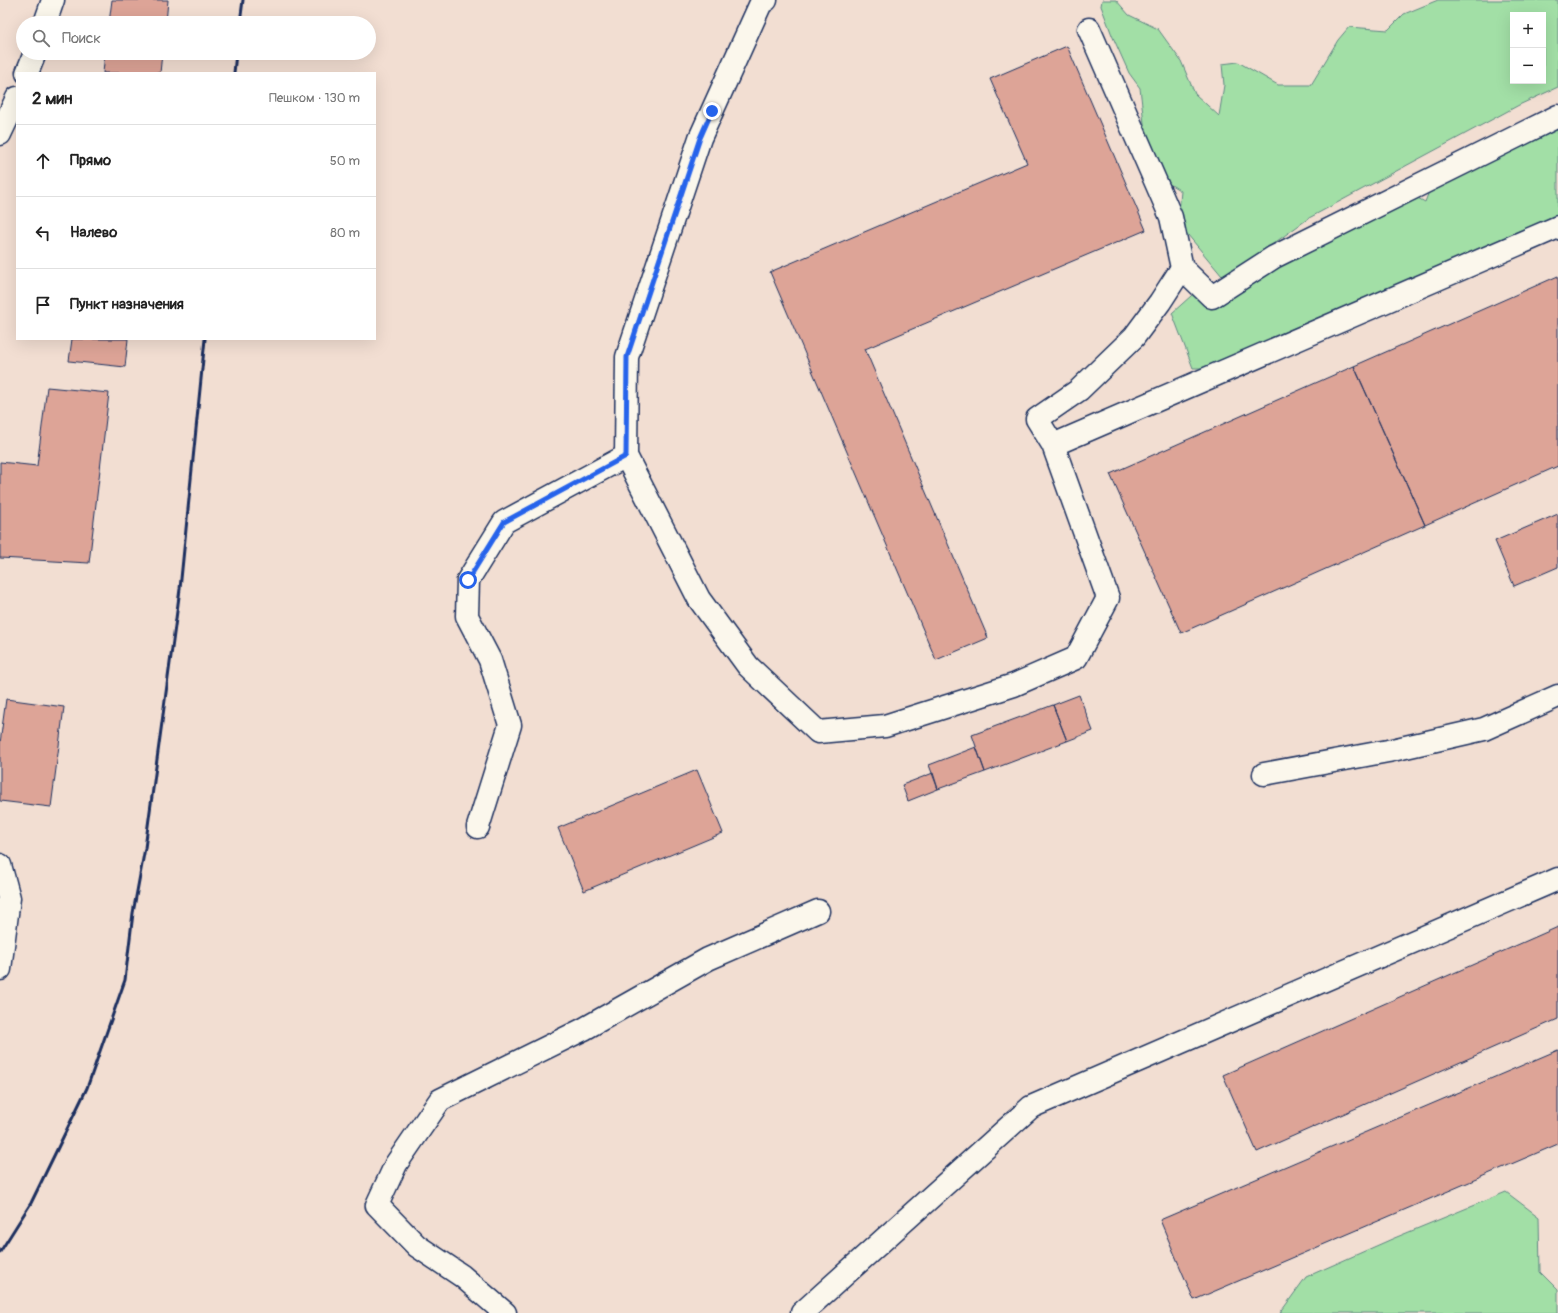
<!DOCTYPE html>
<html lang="ru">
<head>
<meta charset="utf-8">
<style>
	:root { --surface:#fff; --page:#f6f6f6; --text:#222; --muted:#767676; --line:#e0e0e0 }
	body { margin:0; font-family:Pangolin,sans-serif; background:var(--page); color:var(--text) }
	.controls { position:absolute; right:12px; top:12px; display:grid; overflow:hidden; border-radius:0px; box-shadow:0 4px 16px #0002 }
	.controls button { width:36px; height:36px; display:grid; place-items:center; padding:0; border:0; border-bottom:1px solid var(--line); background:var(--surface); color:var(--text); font:20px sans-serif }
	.stop { position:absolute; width:12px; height:12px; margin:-9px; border:3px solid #2563eb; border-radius:50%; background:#fff }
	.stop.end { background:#2563eb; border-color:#fff; box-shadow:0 1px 4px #0008 }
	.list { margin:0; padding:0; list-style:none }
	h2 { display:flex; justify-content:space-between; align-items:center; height:52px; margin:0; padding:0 16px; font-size:17px }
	h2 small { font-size:13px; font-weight:400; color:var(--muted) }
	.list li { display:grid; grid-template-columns:26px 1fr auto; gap:12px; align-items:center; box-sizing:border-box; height:72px; padding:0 16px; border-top:1px solid var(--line) }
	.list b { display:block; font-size:15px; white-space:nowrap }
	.list em { font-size:13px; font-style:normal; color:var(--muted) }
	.icon { flex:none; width:22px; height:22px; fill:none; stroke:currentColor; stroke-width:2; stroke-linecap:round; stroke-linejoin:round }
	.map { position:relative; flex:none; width:1558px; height:1313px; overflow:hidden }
	.search { position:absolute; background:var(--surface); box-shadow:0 4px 16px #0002; left:16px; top:16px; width:360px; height:44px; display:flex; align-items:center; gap:10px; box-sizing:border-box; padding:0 14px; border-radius:22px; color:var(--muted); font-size:15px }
	.panel { position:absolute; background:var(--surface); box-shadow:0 4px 16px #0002; left:16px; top:72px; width:360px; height:268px; border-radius:0px }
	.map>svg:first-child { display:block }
	.green { fill:#a2dfa6; stroke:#5e8782; fill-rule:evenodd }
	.building { fill:#dda497; stroke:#1b2f5e }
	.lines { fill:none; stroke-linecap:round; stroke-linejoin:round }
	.minor-casing { stroke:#1b2f5e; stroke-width:25 }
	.minor { stroke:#fbf7ec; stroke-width:22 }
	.rail { stroke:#1b2f5e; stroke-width:3 }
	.route { stroke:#2563eb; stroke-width:5 }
</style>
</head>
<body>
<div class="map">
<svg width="1558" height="1313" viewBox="0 0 1558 1313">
	<rect width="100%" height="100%" fill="#f2ded2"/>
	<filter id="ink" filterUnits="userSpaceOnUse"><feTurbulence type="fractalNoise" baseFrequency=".025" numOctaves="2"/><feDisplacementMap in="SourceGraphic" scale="8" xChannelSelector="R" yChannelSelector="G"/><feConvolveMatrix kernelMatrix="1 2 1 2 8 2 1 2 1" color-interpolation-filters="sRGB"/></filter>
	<g filter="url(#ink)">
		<path class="green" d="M1102,0H1116L1129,15L1158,29L1181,61L1195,94L1219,116L1224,85L1222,64L1238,62L1278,85H1311L1338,40L1349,27L1388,30L1404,14L1438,0H1558V87L1519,105L1309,218L1237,270L1222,276L1178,223L1181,191L1158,177L1144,148V123L1140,88L1129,73L1112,35L1101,6ZM1513,15H1543V81H1513Z
			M1558,112V225L1212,368H1193L1172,313L1201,287L1237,289L1336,225L1403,190L1425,202L1438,168Z
			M1506,1192L1539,1217L1540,1272L1558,1290V1313H1280L1306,1277L1392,1239Z"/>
		<path class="building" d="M112,0H168L166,23H109Z
			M1067,46L1146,230L865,349L988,638L936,660L770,272L1027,163L990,79Z
			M105,53H162L160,73H103Z
			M1558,276V466L1425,525L1354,366Z
			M72,339H128L125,367L69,361Z
			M1354,366L1425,525L1181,633L1110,474Z
			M47,387L109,393L89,563L0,558V462L37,466Z
			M1558,514V567L1514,586L1495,541Z
			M1079,695L1093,731L1067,741L1053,705Z
			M6,699L64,707L51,807L0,801V743Z
			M1053,705L1067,741L985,772L972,735Z
			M976,747L985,772L938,789L929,765Z
			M697,770L723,833L584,891L558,828Z
			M933,773L938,789L908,801L902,785Z
			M1558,927V1019L1257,1152L1223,1075Z
			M1558,1050V1144L1194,1300L1160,1220Z"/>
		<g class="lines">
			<defs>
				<path id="minor" d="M766,0L761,3L700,138L627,357L626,456L699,599L748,666L818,732L885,726L1014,685L1076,658L1108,598L1053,445L1037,419L1079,390L1134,337L1160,302L1182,268L1171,217L1089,29
					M45,23L53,0
					M27,73L35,53
					M0,134L17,98
					M1182,268L1212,297L1274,257L1558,116
					M1053,445L1558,227
					M1264,774L1388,751L1484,729L1558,696
					M478,827L510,725L490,660L467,616L468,580L504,522L626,456
					M0,865L9,898L0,969
					M505,1313L462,1276L417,1246L377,1205L396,1164L440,1100L584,1029L708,959L818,911
					M802,1313L1031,1107L1558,879"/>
			</defs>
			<use href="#minor" class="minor-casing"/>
			<use href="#minor" class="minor"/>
			<path class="rail" d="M240,23L243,0
				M234,73L236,53
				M0,1252L31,1203L87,1088L125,980L133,913L145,848L180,589L205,339"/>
		</g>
	</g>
	<g class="lines" filter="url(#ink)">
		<path class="route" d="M468,580L504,522L626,456L627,357L700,138L712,111"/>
	</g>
</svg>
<div class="controls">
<button>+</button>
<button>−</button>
</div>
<div class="stop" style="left:468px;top:580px"></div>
<div class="stop end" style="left:712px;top:111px"></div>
<div class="search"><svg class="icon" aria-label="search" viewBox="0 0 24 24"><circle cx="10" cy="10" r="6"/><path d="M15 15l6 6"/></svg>Поиск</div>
<section class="panel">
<h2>2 мин<small>Пешком · 130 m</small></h2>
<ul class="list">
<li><svg class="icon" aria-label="ahead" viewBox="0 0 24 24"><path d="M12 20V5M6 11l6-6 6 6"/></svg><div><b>Прямо</b></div><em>50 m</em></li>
<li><svg class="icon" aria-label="left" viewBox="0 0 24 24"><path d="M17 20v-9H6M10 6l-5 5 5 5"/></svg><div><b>Налево</b></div><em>80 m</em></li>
<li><svg class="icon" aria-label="arrive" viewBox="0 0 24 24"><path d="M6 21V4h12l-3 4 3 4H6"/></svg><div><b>Пункт назначения</b></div></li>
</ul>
</section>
</div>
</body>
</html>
